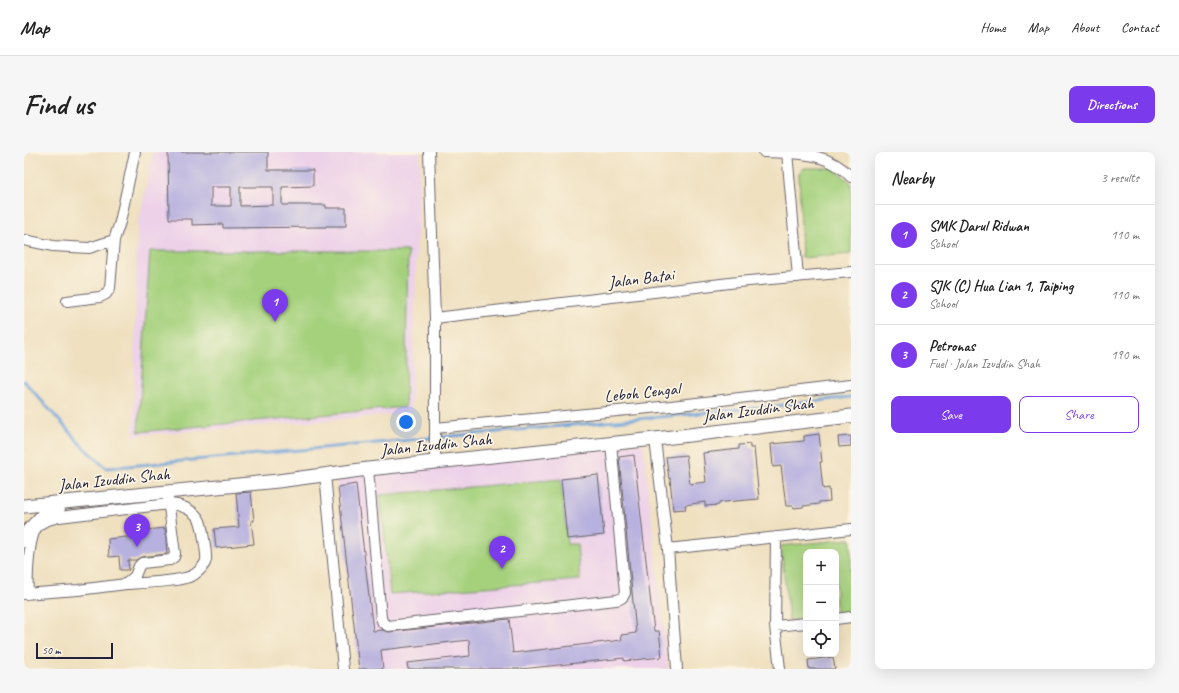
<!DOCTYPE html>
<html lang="en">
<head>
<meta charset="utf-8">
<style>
	:root { --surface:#fff; --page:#f6f6f6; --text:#222; --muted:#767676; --line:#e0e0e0; --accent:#7c3aed }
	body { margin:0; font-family:Caveat,sans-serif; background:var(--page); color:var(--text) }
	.controls { position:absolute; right:12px; bottom:12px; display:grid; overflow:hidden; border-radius:8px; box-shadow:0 4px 16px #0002 }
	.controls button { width:36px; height:36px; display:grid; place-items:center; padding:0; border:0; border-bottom:1px solid var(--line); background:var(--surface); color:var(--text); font:20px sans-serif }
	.scale { position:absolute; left:12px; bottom:10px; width:77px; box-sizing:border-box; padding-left:4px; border:2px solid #22223b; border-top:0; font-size:11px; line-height:14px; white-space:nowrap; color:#22223b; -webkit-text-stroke:3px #fcf5e5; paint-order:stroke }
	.you { position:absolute; left:382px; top:270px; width:14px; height:14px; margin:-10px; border:3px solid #fff; border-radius:50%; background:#1a73e8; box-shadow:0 0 0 6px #1a73e833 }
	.badge { display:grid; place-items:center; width:26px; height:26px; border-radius:50%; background:var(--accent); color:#fff; font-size:13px; font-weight:700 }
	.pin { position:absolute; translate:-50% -33px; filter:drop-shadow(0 1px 2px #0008) }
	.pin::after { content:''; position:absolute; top:21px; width:14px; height:12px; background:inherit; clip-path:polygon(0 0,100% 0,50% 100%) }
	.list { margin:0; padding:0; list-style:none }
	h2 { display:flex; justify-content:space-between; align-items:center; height:52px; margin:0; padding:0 16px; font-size:17px }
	h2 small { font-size:13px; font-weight:400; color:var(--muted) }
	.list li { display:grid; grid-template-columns:26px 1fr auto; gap:12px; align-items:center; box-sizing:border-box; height:60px; padding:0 16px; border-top:1px solid var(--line) }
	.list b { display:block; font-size:15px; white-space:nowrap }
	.list p { margin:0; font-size:13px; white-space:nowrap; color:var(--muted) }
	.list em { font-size:13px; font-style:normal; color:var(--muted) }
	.actions { display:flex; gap:8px; padding:12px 16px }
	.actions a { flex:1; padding:9px 0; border:1px solid var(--accent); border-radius:8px; text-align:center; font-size:14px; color:var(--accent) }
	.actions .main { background:var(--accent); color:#fff }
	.icon { flex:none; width:22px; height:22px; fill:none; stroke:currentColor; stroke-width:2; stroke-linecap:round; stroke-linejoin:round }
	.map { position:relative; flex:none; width:827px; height:517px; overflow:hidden; border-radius:8px }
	header { display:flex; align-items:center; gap:24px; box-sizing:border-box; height:56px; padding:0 20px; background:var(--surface); border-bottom:1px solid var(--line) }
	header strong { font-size:19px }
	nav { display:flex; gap:22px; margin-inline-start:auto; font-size:14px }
	.intro { display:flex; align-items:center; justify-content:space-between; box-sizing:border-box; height:96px; padding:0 24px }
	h1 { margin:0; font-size:28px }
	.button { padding:10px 18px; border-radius:8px; background:var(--accent); color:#fff; font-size:14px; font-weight:700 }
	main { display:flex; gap:24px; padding:0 24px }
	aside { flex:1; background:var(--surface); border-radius:8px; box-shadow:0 4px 16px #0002 }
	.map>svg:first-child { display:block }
	.built { fill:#edd1e9 }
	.green { fill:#a5d17d; stroke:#647a5c }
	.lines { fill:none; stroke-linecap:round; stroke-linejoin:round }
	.stream { stroke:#6aa0d8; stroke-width:3 }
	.building { fill:#b7b1df; fill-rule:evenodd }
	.minor-casing { stroke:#6a646a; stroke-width:12 }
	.major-casing { stroke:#6a646a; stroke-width:15 }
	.minor { stroke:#fff; stroke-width:10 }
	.major { stroke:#fff; stroke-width:13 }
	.labels { text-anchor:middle; stroke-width:3.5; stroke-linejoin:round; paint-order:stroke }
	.street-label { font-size:17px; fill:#22223b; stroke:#fcf5e5 }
</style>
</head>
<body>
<header>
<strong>Map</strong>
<nav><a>Home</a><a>Map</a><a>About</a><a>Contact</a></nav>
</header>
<div class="intro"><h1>Find us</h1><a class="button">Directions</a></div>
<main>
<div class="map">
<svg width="827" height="517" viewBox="0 0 827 517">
	<rect width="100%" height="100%" fill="#fcf5e5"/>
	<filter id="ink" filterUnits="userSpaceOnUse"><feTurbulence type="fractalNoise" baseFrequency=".025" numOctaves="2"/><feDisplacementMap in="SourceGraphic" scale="8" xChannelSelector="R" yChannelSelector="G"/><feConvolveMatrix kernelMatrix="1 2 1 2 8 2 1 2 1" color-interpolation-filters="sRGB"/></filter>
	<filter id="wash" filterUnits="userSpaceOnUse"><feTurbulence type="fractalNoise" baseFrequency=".012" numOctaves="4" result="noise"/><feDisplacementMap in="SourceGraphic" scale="16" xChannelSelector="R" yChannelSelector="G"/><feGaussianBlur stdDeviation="0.9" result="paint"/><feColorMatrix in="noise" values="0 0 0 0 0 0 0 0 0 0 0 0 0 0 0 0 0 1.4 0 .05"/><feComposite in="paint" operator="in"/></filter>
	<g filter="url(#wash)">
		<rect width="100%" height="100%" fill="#efe0c0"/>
		<path class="built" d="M129,0H396L387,261L109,284L113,79Z
			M619,291L644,517H334L312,326Z"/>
		<path class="green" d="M780,16H809L827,31V102L778,106L775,22Z
			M126,99H384L381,255L114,280Z
			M537,327L543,392H553L556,428L366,442L356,343Z
			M827,387V461L812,463V400H782V466L765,468L757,394Z"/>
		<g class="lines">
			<path class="stream" d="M0,229L58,294L82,316L743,255L827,245"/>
		</g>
		<g id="blocks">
			<path class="building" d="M144,0H244V18H289V34L258,35V53H302V56H322V74H302V75L199,76V72L168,73V67H145ZM187,35H207V54H187ZM216,35H249V53L216,54Z
				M795,282L798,310H796L799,337L805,336L806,349L795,350V352L779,354V355L770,356L769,354H762L757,314L749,315L747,292L780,289V284Z
				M827,284V294L815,295L814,285Z
				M726,292V296H730L735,347L700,350L695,351V353L681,354V350L661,353L662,357L649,358L646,326L645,327L642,305L662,303L666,332L682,330L679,301L715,297V293Z
				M610,303L630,479H635L638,505L600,509V506L497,517H384L383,511L446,504L445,488L357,498L359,517H335L314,335L332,332L349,479L358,478L365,480L485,467L489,501L598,488L597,483L612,481L595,305Z
				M574,323L580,383L543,387L537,327Z
				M227,340L230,369H227L230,392L192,396L190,377L215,375L212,341Z
				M141,376L143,402L117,405L112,408H104L105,418H96L95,404L85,405L84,387L112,384V379Z
				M809,505L811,517H785L784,508Z"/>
		</g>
	</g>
	<g filter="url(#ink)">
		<use href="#blocks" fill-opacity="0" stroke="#6a646a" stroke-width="1"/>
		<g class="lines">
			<defs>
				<path id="minor" d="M405,0L411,166V310
					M740,0C774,1 804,0 827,25
					M763,0L774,125
					M0,88L29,94L65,96L90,88
					M43,149L76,145L82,142L86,136L90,88L96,70L111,0
					M411,166L714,130L827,120
					M411,276L647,254L827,233
					M631,287L644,397L653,517
					M344,317L357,466L359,471L364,474L592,448C597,447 599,446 601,441L587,291
					M301,322L319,517
					M752,385L751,474L756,517
					M644,397L827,377
					M0,442L54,438L102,432L111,424L115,414L118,411L146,408L150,405L151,402L144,347
					M4,442C3,427 4,382 15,373C20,368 28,367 35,365L145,352C155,352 171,358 176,369C178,373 183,403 182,408C181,413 175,419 171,422C161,430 116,431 102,432
					M812,467L827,465
					M751,474L782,471"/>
				<path id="major" d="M0,354L254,329L344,317L631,287L827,264
					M0,389L5,378L22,360L35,355"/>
			</defs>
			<use href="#minor" class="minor-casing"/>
			<use href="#major" class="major-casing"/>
			<use href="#minor" class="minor"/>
			<use href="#major" class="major"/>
		</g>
	</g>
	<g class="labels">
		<g class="street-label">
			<text transform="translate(617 126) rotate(-7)" y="6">Jalan Batai</text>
			<text transform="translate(618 240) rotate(-6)" y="6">Leboh Cengal</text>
			<text transform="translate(734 257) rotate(-7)" y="6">Jalan Izuddin Shah</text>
			<text transform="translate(412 292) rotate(-6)" y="6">Jalan Izuddin Shah</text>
			<text transform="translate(90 327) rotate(-6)" y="6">Jalan Izuddin Shah</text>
		</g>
	</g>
</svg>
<div class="controls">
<button>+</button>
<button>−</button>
<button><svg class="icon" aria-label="locate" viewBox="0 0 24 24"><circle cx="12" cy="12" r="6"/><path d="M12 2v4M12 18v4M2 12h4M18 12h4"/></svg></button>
</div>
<div class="scale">50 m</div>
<div class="you"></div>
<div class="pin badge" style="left:251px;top:170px">1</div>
<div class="pin badge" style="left:478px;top:417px">2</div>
<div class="pin badge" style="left:113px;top:395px">3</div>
</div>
<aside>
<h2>Nearby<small>3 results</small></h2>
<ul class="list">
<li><span class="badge">1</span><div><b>SMK Darul Ridwan</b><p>School</p></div><em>110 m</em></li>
<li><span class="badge">2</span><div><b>SJK (C) Hua Lian 1, Taiping</b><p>School</p></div><em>110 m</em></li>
<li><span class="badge">3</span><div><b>Petronas</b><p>Fuel · Jalan Izuddin Shah</p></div><em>190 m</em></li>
</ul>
<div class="actions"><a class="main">Save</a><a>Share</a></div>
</aside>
</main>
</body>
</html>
